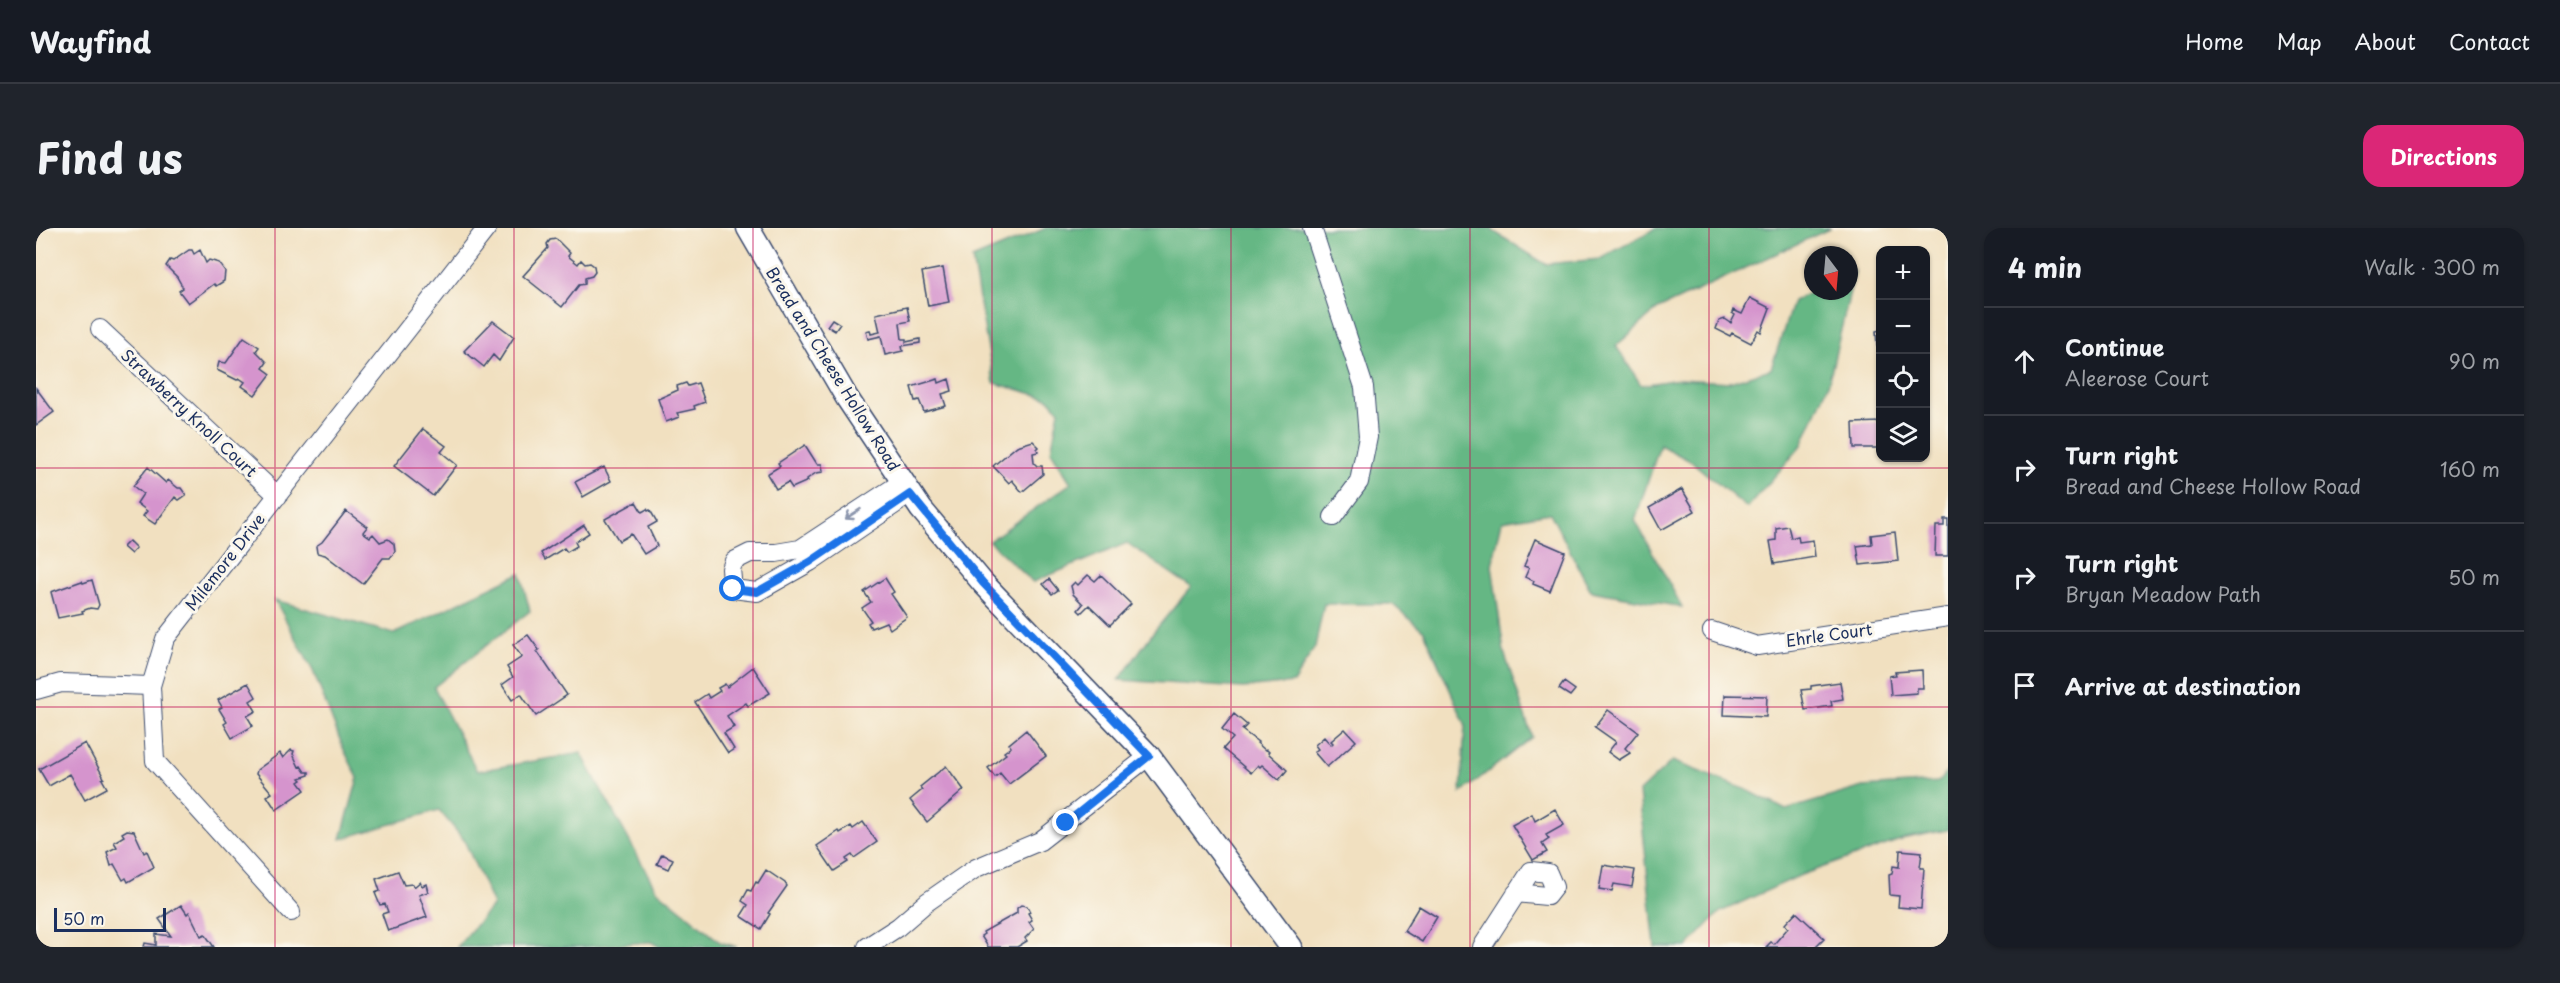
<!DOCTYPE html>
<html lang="en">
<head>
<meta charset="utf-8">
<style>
	:root { --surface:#171b24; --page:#20242c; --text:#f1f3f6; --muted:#9ea1a6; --line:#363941; --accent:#db2777 }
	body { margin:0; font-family:"Playpen Sans",sans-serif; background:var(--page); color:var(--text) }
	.controls { position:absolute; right:18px; top:18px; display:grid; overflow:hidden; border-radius:12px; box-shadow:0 2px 4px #0004 }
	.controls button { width:54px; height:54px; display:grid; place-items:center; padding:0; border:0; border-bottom:2px solid var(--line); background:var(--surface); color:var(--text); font:30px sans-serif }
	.compass { position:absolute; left:1768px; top:18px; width:54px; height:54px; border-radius:50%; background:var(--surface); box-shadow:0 2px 4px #0004; rotate:164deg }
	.scale { position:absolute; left:18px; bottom:15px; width:112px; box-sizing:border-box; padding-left:6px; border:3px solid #1b2f5e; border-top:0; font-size:16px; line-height:21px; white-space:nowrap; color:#1b2f5e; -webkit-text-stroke:4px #fbf7ec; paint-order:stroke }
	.stop { position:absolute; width:18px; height:18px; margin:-14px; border:4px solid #1a73e8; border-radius:50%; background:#fff }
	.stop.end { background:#1a73e8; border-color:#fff; box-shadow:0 2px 6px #0008 }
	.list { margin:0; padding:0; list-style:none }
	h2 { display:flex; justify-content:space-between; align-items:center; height:78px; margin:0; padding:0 24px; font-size:26px }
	h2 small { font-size:20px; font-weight:400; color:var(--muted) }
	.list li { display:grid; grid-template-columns:39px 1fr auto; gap:18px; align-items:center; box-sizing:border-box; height:108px; padding:0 24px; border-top:2px solid var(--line) }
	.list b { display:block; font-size:22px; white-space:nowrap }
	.list p { margin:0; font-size:20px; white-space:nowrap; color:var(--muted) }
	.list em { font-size:20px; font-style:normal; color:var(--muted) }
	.icon { flex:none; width:33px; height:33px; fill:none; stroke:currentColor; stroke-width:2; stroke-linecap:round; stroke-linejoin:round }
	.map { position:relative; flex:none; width:1912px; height:719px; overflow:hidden; border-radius:18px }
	header { display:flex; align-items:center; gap:36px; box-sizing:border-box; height:84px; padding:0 30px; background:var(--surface); border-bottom:2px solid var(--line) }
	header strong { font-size:28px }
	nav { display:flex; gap:33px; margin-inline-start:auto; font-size:21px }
	.intro { display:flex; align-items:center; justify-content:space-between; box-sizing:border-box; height:144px; padding:0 36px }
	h1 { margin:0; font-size:42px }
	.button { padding:15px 27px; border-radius:18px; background:var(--accent); color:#fff; font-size:21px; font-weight:700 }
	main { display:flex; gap:36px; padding:0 36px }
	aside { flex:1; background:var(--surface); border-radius:18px; box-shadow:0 2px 4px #0004 }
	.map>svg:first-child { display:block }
	.forest { fill:#65b784; stroke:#407371; stroke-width:1.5 }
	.building { fill:#d594cd }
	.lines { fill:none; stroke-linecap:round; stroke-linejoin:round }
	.minor-casing { stroke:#3b4a6d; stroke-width:20 }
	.major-casing { stroke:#3b4a6d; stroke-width:25 }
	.minor { stroke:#fff; stroke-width:18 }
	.major { stroke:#fff; stroke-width:22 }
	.oneway { stroke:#8d97ae }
	.route { stroke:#1a73e8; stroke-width:8 }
	.grid { fill:none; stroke:#c2185b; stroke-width:1.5; stroke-opacity:0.55 }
	.labels { text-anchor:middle; stroke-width:6; stroke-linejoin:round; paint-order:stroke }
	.street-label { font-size:16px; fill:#1b2f5e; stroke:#fbf7ec }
</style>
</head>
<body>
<header>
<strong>Wayfind</strong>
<nav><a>Home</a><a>Map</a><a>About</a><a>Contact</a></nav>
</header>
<div class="intro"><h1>Find us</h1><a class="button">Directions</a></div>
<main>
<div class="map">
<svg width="1912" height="719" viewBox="0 0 1912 719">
	<rect width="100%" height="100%" fill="#fbf7ec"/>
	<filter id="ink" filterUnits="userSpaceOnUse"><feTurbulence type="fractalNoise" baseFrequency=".0167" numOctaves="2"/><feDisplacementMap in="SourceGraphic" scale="12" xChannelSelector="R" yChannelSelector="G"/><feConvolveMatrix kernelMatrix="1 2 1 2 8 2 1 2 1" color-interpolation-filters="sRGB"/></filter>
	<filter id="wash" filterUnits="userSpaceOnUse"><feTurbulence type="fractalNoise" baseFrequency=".008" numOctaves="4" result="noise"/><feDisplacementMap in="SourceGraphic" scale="24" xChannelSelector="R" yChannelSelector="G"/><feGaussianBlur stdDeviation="1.35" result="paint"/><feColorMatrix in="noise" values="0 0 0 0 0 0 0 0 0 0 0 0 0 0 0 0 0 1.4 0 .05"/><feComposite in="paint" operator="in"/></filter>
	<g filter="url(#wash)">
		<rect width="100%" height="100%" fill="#f1e0c0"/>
		<path class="forest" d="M1010,0H1456L1457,3L1509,36L1564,31L1620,0H1795L1622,81L1580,118L1605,157L1643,151L1694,154L1735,141L1757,73L1778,63H1813V46L1819,43L1792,157L1766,217L1711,280L1656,234L1624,217L1599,292L1646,379L1555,363L1514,285L1466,293L1456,337L1468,424L1496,509L1425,565L1429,496L1388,403L1356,376H1288L1279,419L1257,455L1207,460L1083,452L1116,406L1155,359L1091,315L997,354L953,313L1035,255L1015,223L1023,182L1012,170L958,155L936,31Z
			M484,345L494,383L398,459L441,543L545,525L620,661L684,714L701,719H624L615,714L546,719H421L457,677L428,612L403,582L305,611L322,550L308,522L277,443L239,372L358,406Z
			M1636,533L1711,562L1750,582L1827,559L1902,554L1912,543V602L1870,610L1765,647L1684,684L1651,719H1619L1603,564Z"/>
		<g id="blocks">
			<path class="building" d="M520,11L534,25L532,28L542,36L545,32L549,36L554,35L558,38L559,44L556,48L549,50V56L543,57L526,79L487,48L512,20L511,16L514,12Z
				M153,22H156L158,26L164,22L170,35L173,32L183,35L189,43L188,53L180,58L178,56L152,75L143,63L147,60L141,49L130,38L134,32L137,33Z
				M907,40L913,74L892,78L886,44Z
				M1714,70L1734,80L1725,104L1722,102L1715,115L1696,105L1694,108L1680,101L1683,93L1689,91L1695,95L1699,87L1696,85L1697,82L1706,86Z
				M871,79L874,93L864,95L866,111H870V114L884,111V115L866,118L867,123L849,127L845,108L832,111L830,103L834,102L835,106L844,104L840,86Z
				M796,91L804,96L799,103L791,98Z
				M457,93L478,109L463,133L457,127L448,139L428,123Z
				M1844,102V118H1841L1840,103Z
				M208,109L223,119L220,123L231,134L227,140L235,146L219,167L206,158L209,154L203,150L201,152L181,142L183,134L190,135Z
				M902,151L903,155L913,151L916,163L906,166L910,178L888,184L883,172L879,173L875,159Z
				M650,155L652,158L662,155L669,174L658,178L659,181L641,185L643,189L630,194L622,171L642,162L641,158Z
				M0,160L18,184L0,197Z
				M1844,194V220H1818L1817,195Z
				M387,201L410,218L405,224L421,237L397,268L358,238Z
				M997,213L1003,219L1001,221L1002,224L997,225L998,235L1001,238H1006L1007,246L986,264L976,252L973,255L957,238L981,218Z
				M769,217L781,236H786L787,244L780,245L771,251L772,253L756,260L752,254L740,261L731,246L744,238L742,235Z
				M112,239L130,255L132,252L142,260H145L150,267L143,272L139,269L119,296L107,288L111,283L101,275L107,266L97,258Z
				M568,239L575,253L547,269L539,254Z
				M1646,261L1659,283L1625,302L1613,280Z
				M600,274L606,284L611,281L612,283L614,282L621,294L612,299L621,318L608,326L595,306L583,313L569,291Z
				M310,283L331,299L327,304L334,309L337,306L344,314L352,311L358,316L359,324L354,330H347L327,356L289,327L281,325L280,318L286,314Z
				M1908,291H1912V328H1899L1900,298H1908Z
				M548,297L553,305L539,314L541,318L531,324L528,320L509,332L505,325Z
				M1752,298L1755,310L1762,308L1763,314L1777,312L1779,329L1738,336L1734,313L1740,312V300Z
				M1859,304L1862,333L1824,337L1821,318L1836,316L1835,307Z
				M1499,311L1529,324L1514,363L1497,356L1498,353L1489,349L1493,340L1488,338Z
				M93,313L100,320L95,326L87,319Z
				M1052,347L1059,353L1065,347L1095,376L1074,397L1053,377L1045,385L1042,382L1047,376L1037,366L1035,358L1039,354L1042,357Z
				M849,350L858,364L855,366L871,389L854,401L850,394L835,400L832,395L835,393L826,380L835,374L828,364Z
				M1013,351L1022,362L1016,366L1007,356Z
				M56,352L63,377L61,381L54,380L46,383L47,385L22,390L15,364L46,353L47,355Z
				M492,407L503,422L501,423L531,467L500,488L485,466L476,472L466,457L477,449L471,439L486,429L477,417Z
				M717,439L734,465L712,478L710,475L691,488L698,499L688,505L698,521L692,525L659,474L671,466L673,470L684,463L682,460L689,456L691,459Z
				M1886,442L1887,460H1881V465L1855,467L1853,448L1860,447L1859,444Z
				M1528,454L1539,462L1534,468L1523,461Z
				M1804,454L1807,471L1795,473L1796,478L1769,482L1765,462L1775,461V458Z
				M212,455L220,469L214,473L220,483L211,488L217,498L196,510L188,496L191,494L183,481L186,479L182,472Z
				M1689,467L1731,468L1730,489L1688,487Z
				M1572,482L1602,504L1589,520L1594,525L1583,532L1572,524L1580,514L1559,499Z
				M1198,486L1211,497L1206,502L1222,514L1221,515L1229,522L1230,521L1233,524L1232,525L1251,542L1243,552L1226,537L1224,539L1222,537L1215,545L1187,521L1197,510L1186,501Z
				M1309,501L1320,513L1291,539L1278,524L1282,521L1279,517L1288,509L1295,517L1297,515L1295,513Z
				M990,502L1010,528L973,556L964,545L959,549L952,540L970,526L968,524L975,519L973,516Z
				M49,515L68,550L66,551L71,560L49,572L34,546L13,558L3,541Z
				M255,522L258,523L257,526L263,539L265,538L269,544H273V547L264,550L266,552L263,554L269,562L240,582L231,568L236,565L220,546L221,542L244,525L247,530Z
				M910,538L928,562L891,594L874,572L886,562L884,559Z
				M1519,581L1528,597L1510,607L1513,611L1506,616L1511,624L1497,632L1476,597L1496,586L1499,593Z
				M827,594L841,614L818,630L816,627L810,631L812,634L798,643L781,618L803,603L804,605L815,598L817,601Z
				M91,602L98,603L108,625L111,623L118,639L92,654L90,650L87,652L78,636L75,638L71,624L81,619L78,614L88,608L86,605Z
				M1864,622L1886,624L1884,640H1888L1885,681L1862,679L1863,668L1854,667L1853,647L1856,646L1857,638L1863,639Z
				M626,626L637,631L632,641L621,636Z
				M1567,637L1599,642L1596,659L1578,656L1576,663L1563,661Z
				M730,642L749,655L751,658L732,685L734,686L725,701L705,688L712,677L706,673L712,662L715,663L720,654L722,655Z
				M362,643L368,657L376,656L378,659L384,654L386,658L390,656L392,664L383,667L391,689L352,703L346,686L352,684L349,676L344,677L339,665L344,663L340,651Z
				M145,677L151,686L153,684L165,708L169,706L178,719H108L109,715L120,717V706L135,708L123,691Z
				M985,677L991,678L994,684L992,685L996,692L993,694L998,701L989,710L991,713L981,719H952L945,708L948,706L947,704L981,685V680Z
				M1383,678L1401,689L1386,714L1368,703Z
				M1760,684L1788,710L1779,719H1730L1735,714L1738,716L1752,700L1749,696Z"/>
		</g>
	</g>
	<g filter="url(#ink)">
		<use href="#blocks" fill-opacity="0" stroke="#3b4a6d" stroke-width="1.5"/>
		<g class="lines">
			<defs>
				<path id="minor" d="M1276,0L1328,159L1332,209L1323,254L1297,289
					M64,101L242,268
					M866,254L764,321L740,325H714L698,333L695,341L697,361L721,364L774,334L874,266
					M1676,403L1721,418L1912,389
					M0,462L25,455L115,458
					M255,684L119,533L115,458L129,411L451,0
					M831,719L862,699L891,674L940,640L1004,613L1113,528
					M1446,719L1495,643L1512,645L1518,659L1511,668L1480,665"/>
				<path id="major" d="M712,0L811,170L885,281L947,355L1113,528L1255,719"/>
			</defs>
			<use href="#minor" class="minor-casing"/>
			<use href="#major" class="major-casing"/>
			<use href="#minor" class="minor"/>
			<use href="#major" class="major"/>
		</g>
		<defs><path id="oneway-shaft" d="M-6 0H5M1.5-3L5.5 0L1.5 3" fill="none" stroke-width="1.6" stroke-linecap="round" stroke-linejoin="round" transform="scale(1.5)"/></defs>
		<use class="oneway" href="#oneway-shaft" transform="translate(817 286) rotate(147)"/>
	</g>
	<g class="lines" filter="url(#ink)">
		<path class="route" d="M697,361L721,364L774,334L874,266L947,355L1113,528L1030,595"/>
	</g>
	<path class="grid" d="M239,0V719M478,0V719M717,0V719M956,0V719M1195,0V719M1434,0V719M1673,0V719M0,240H1912M0,479H1912"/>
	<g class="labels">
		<g class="street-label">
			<text transform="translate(797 141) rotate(58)" y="6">Bread and Cheese Hollow Road</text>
			<text transform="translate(153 185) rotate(43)" y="6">Strawberry Knoll Court</text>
			<text transform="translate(189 334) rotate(-52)" y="6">Milemore Drive</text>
			<text transform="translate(1793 407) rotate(-8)" y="6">Ehrle Court</text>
		</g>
	</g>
</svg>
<div class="controls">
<button>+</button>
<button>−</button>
<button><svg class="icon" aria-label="locate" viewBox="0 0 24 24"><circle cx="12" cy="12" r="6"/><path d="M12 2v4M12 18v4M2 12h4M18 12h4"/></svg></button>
<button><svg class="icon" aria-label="layers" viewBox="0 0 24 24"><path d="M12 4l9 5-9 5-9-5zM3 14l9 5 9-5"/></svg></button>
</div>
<svg class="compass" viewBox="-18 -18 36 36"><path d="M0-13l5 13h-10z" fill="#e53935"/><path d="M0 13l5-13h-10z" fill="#9ea1a6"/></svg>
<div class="scale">50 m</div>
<div class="stop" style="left:697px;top:361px"></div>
<div class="stop end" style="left:1030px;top:595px"></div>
</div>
<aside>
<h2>4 min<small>Walk · 300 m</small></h2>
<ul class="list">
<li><svg class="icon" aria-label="ahead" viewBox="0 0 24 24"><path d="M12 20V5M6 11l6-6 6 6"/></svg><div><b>Continue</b><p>Aleerose Court</p></div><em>90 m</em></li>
<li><svg class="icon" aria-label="right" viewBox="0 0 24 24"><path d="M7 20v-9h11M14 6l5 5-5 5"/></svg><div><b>Turn right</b><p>Bread and Cheese Hollow Road</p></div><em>160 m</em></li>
<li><svg class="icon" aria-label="right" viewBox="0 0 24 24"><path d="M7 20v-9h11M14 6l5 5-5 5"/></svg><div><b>Turn right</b><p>Bryan Meadow Path</p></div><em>50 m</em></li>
<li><svg class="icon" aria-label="arrive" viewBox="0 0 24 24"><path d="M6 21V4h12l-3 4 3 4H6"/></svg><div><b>Arrive at destination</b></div></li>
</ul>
</aside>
</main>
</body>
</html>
